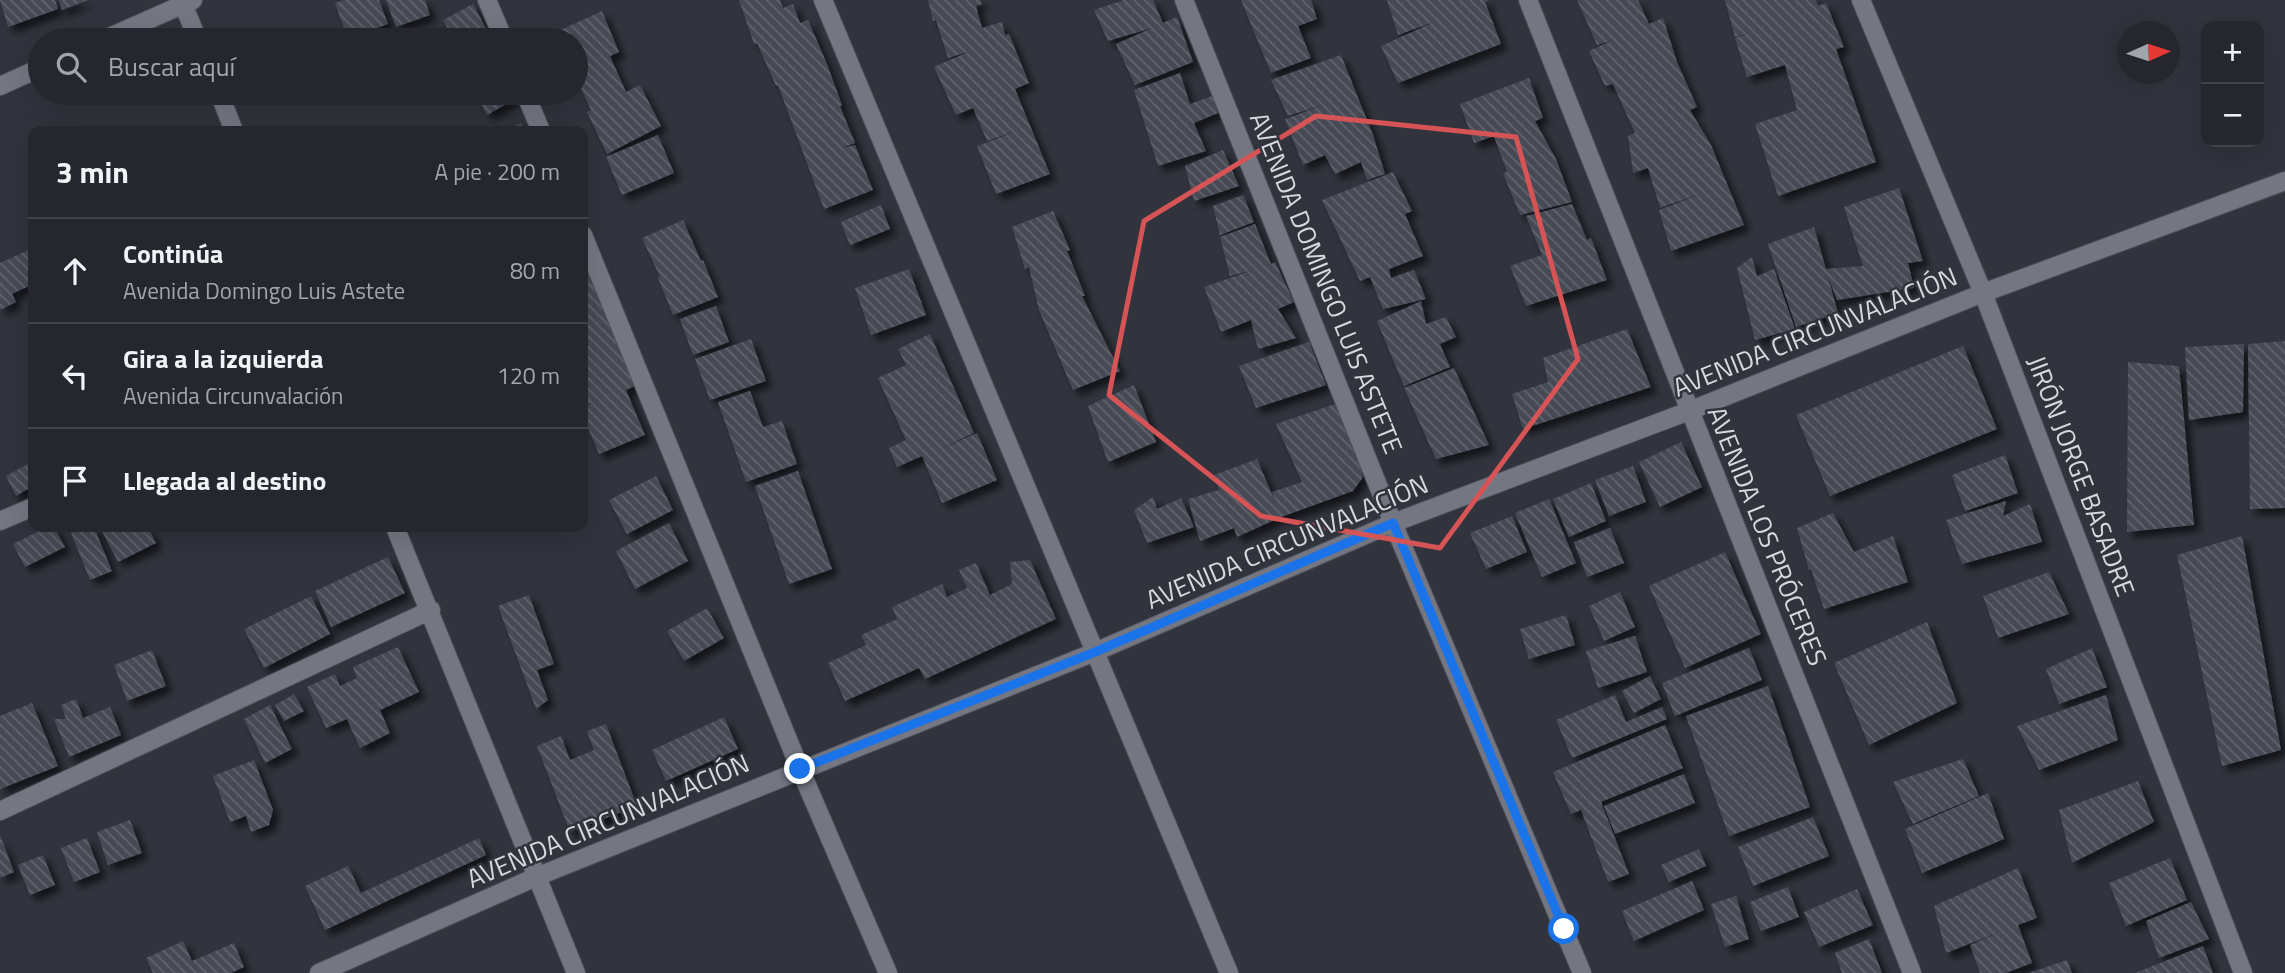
<!DOCTYPE html>
<html lang="es">
<head>
<meta charset="utf-8">
<style>
	:root { --surface:#25262e; --page:#2d2e36; --text:#f1f3f6; --muted:#a3a5aa; --line:#42434a }
	body { margin:0; font-family:"Titillium Web",sans-serif; background:var(--page); color:var(--text) }
	.controls { position:absolute; right:21px; top:21px; display:grid; overflow:hidden; border-radius:14px; box-shadow:0 7px 28px #0002 }
	.controls button { width:63px; height:63px; display:grid; place-items:center; padding:0; border:0; border-bottom:2px solid var(--line); background:var(--surface); color:var(--text); font:35px sans-serif }
	.compass { position:absolute; left:2117px; top:21px; width:63px; height:63px; border-radius:50%; background:var(--surface); box-shadow:0 7px 28px #0002; rotate:87deg }
	.stop { position:absolute; width:21px; height:21px; margin:-16px; border:5px solid #1a73e8; border-radius:50%; background:#fff }
	.stop.end { background:#1a73e8; border-color:#fff; box-shadow:0 2px 7px #0008 }
	.list { margin:0; padding:0; list-style:none }
	h2 { display:flex; justify-content:space-between; align-items:center; height:91px; margin:0; padding:0 28px; font-size:30px }
	h2 small { font-size:23px; font-weight:400; color:var(--muted) }
	.list li { display:grid; grid-template-columns:46px 1fr auto; gap:21px; align-items:center; box-sizing:border-box; height:105px; padding:0 28px; border-top:2px solid var(--line) }
	.list b { display:block; font-size:26px; white-space:nowrap }
	.list p { margin:0; font-size:23px; white-space:nowrap; color:var(--muted) }
	.list em { font-size:23px; font-style:normal; color:var(--muted) }
	.icon { flex:none; width:38px; height:38px; fill:none; stroke:currentColor; stroke-width:2; stroke-linecap:round; stroke-linejoin:round }
	.map { position:relative; flex:none; width:2285px; height:973px; overflow:hidden }
	.search { position:absolute; background:var(--surface); box-shadow:0 7px 28px #0002; left:28px; top:28px; width:560px; height:77px; display:flex; align-items:center; gap:18px; box-sizing:border-box; padding:0 24px; border-radius:38px; color:var(--muted); font-size:26px }
	.panel { position:absolute; background:var(--surface); box-shadow:0 7px 28px #0002; left:28px; top:126px; width:560px; height:406px; border-radius:14px }
	.map>svg:first-child { display:block }
	.building { fill:url(#building-back-hatch); filter:url(#shadow) }
	.lines { fill:none; stroke-linecap:round; stroke-linejoin:round }
	.street-casing { stroke:#4e5058; stroke-width:20 }
	.secondary-casing { stroke:#4e5058; stroke-width:20 }
	.street { stroke:#747782; stroke-width:18 }
	.secondary { stroke:#747782; stroke-width:18 }
	.route { stroke:#1a73e8; stroke-width:9 }
	.marked { fill:none; stroke:#d65456; stroke-width:5; stroke-linejoin:round }
	.labels { text-anchor:middle; stroke-width:5; stroke-linejoin:round; paint-order:stroke }
	.street-label { font-size:26px; fill:#d7d9df; stroke:#31333d }
</style>
</head>
<body>
<div class="map">
<svg width="2285" height="973" viewBox="0 0 2285 973">
	<defs>
		<pattern id="building-back-hatch" width="6" height="6" patternUnits="userSpaceOnUse" patternTransform="scale(1.75)"><rect width="6" height="6" fill="#474a55"/><path d="M-1 5l2 2M0 0l6 6M5-1l2 2" fill="none" stroke="#61646d"/></pattern>
		<filter id="shadow"><feDropShadow dx="6" dy="6" stdDeviation="3.5" flood-color="#0009"/></filter>
	</defs>
	<rect width="100%" height="100%" fill="#31333d"/>
	<path class="building" d="M0,0H55L58,9L8,27Z
		M59,0H88L62,10Z
		M344,0H379L388,24L348,39L335,3Z
		M386,0H425L430,15L396,27Z
		M739,0H780L783,8L793,4L800,23L808,20L827,64L842,105L840,106L855,143L842,148L855,145L873,190L824,209L778,85L776,86L757,43L754,44Z
		M928,0H980L982,4L976,6L982,28L1002,22L1005,35L1009,34L1029,83L1015,89L1050,174L996,194L977,146L1017,131L987,141L973,108L956,115L934,67L968,52L948,58L936,20L933,21Z
		M1124,0H1153L1163,23L1177,17L1193,62L1135,85L1116,44L1152,28L1108,41L1094,10Z
		M1241,0H1311L1317,19L1298,26L1311,58L1271,73Z
		M1387,0H1490L1485,2L1501,44L1398,83L1381,46L1434,22L1398,35Z
		M1577,0H1638L1649,24L1663,18L1677,62L1697,107L1690,110L1711,145L1744,225L1671,251L1659,210L1703,193L1660,208L1648,168L1633,173L1628,136L1635,133L1613,84L1605,86L1589,51L1613,40L1597,45Z
		M1725,0H1816L1818,6L1826,3L1844,47L1836,49L1876,162L1778,196L1755,124L1797,110L1785,65L1747,77L1735,38L1749,33L1735,37Z
		M473,4L492,40H454L443,20Z
		M602,11L619,52L610,56L626,92L640,85L661,126L607,154L587,112L591,110L576,77V40H559L556,32Z
		M295,31L299,40H275Z
		M1341,55L1373,135L1385,174L1367,180L1361,162L1335,174L1325,155L1303,165L1285,119L1326,104L1288,116L1271,80Z
		M1180,73L1190,104L1215,95L1218,113L1194,123L1206,151L1158,166L1134,90Z
		M1529,78L1543,118L1535,121L1556,159L1572,202L1520,215L1503,173L1507,172L1494,136L1474,143L1460,104Z
		M475,93H515L518,97L487,115Z
		M521,123L525,131H504Z
		M658,135L674,173L622,195L606,157Z
		M1223,150L1239,186L1194,201L1185,166Z
		M1393,172L1412,211L1405,214L1423,256L1389,269L1391,278L1414,270L1426,299L1383,309L1370,277L1360,281L1322,200Z
		M1899,188L1923,261L1908,263L1914,288L1837,300L1828,277L1838,313L1796,327L1768,244L1814,227L1826,269L1863,266L1844,207Z
		M1243,195L1254,222L1220,235L1213,206Z
		M1572,204L1587,240L1591,238L1607,280L1526,306L1510,266L1542,255L1526,216Z
		M881,205L890,229L850,245L841,222Z
		M1053,211L1070,250L1067,251L1085,296H1082L1120,371L1073,390L1039,310L1029,267L1025,269L1012,227Z
		M683,220L701,261L703,260L718,297L673,315L658,278L660,277L642,238Z
		M1255,224L1271,264L1275,262L1294,302L1278,309L1296,338L1258,349L1251,320L1221,332L1204,287L1250,271L1230,276L1220,237Z
		M583,246L637,385L626,390L645,435L599,454L583,416V407L593,403L585,405L583,400Z
		M33,248V284L12,294L16,302L0,310V263Z
		M1752,257L1757,276L1774,269L1795,329L1755,340L1737,268Z
		M909,269L926,315L871,335L855,288Z
		M1421,301L1426,324L1446,317L1456,337L1440,344L1450,367L1404,386L1377,321Z
		M716,306L729,342L693,355L680,319Z
		M1627,329L1651,387L1523,429L1512,394L1548,382L1543,358Z
		M930,334L974,433L938,450L977,433L997,480L942,503L922,456L897,467L889,448L906,440L878,378L906,365L898,349Z
		M751,339L766,381L710,400L695,359Z
		M2285,341V508L2250,509L2248,344Z
		M1309,342L1326,385L1256,408L1239,366Z
		M2244,344L2243,412L2189,420L2185,347Z
		M1963,346L1997,429L1830,496L1796,415Z
		M2128,362L2179,366L2194,525L2127,532Z
		M1454,368L1489,445L1436,459L1404,388Z
		M1134,385L1156,442L1108,462L1088,406Z
		M750,391L763,427L782,421L797,464L746,482L718,402Z
		M1335,404L1361,467L1363,477L1353,491L1281,517L1237,537L1234,528L1200,541L1188,499L1219,490L1214,475L1257,459L1276,504L1272,492L1302,482L1276,424Z
		M1681,442L1702,487L1660,507L1639,462Z
		M2005,455L2018,493L1965,511L1952,475Z
		M28,464L33,473V486L16,496L6,476Z
		M1633,466L1646,502L1609,516L1595,480Z
		M798,471L832,569L789,584L755,486Z
		M656,476L673,510L627,534L609,500Z
		M1591,483L1606,521L1569,537L1553,499Z
		M1153,497L1157,509L1181,498L1194,527L1147,543L1134,510Z
		M1549,499L1576,563L1542,577L1515,513Z
		M2006,501L2003,516L2030,504L2042,542L1962,564L1946,520Z
		M1833,513L1854,552L1893,536L1908,582L1824,609L1811,569L1809,570L1797,528Z
		M1512,516L1527,552L1486,569L1470,533Z
		M669,523L688,561L635,589L616,551Z
		M47,527H54L65,547L25,567L13,544Z
		M88,527H94L112,571L90,580L71,533Z
		M100,527H148L156,543L118,562Z
		M1610,528L1624,563L1587,577L1574,542Z
		M2242,536L2281,750L2222,766L2177,555Z
		M1725,552L1761,634L1685,668L1649,586Z
		M388,557L405,593L331,627L315,591Z
		M1030,560L1056,619L925,679L919,668L845,701L828,663L866,645L861,635L897,619L892,607L942,584L947,597L967,588L959,570L976,563L990,595L1012,584L1010,562Z
		M2049,572L2069,614L1998,638L1983,596Z
		M1620,592L1635,627L1604,641L1589,606Z
		M529,595L554,664L537,670L548,700L536,709L498,606Z
		M311,596L330,634L264,668L244,629Z
		M707,608L724,638L684,661L667,631Z
		M1566,615L1575,645L1529,659L1520,629Z
		M1927,622L1957,703L1869,745L1834,663Z
		M1635,636L1647,672L1598,688L1586,651Z
		M398,647L419,692L380,710L390,733L360,748L347,719L326,728L307,687L335,674L340,686L357,678L353,667Z
		M1749,648L1762,680L1675,716L1662,683Z
		M2092,648L2107,687L2059,704L2046,669Z
		M152,650L166,686L127,701L114,665Z
		M1650,676L1661,699L1634,713L1622,691Z
		M1768,686L1810,807L1729,836L1686,716Z
		M294,694L304,711L284,721L275,705Z
		M1615,695L1626,722L1662,707L1667,719L1572,758L1556,720Z
		M2106,695L2118,740L2039,770L2017,726Z
		M76,699L83,718L110,707L121,735L69,757L54,719H66L61,705Z
		M32,703L58,766L0,789V716Z
		M270,705L292,749L265,763L244,719Z
		M724,717L738,749L666,781L652,750Z
		M606,724L637,806L570,832L537,746L561,736L570,760L594,750L587,731Z
		M1665,725L1683,768L1601,802L1629,874L1608,882L1581,810L1571,814L1553,772Z
		M1963,759L1979,796L1913,824L1893,782Z
		M254,760L273,810L269,825L251,832L246,816L230,822L213,776Z
		M1684,774L1695,803L1615,834L1604,806Z
		M2138,781L2154,822L2072,863L2059,810Z
		M1988,793L2004,839L1922,873L1905,829Z
		M1813,817L1829,856L1753,886L1738,847Z
		M130,820L142,853L108,865L97,832Z
		M0,835L14,872L0,878Z
		M87,838L100,872L74,882L61,848Z
		M479,838L486,855L325,930L305,886L348,866L361,893Z
		M1699,849L1706,866L1669,882L1661,865Z
		M43,855L55,885L30,895L18,865Z
		M2170,858L2187,900L2126,926L2109,883Z
		M2018,868L2037,918L2018,925L2032,963L2006,973H1980L1970,945L2000,932L1946,953L1934,906Z
		M1692,881L1704,910L1634,941L1622,911Z
		M1788,887L1799,917L1761,931L1750,902Z
		M1857,889L1873,925L1819,947L1804,912Z
		M1736,896L1749,939L1725,947L1711,904Z
		M2191,902L2209,939L2159,958L2146,921Z
		M1869,939L1882,973H1842L1835,953Z
		M183,941L192,961L234,943L244,967L231,973H153L146,958Z
		M2203,946L2213,973H2135Z
		M2067,960L2072,973H2029Z"/>
	<g class="lines">
		<defs>
			<path id="street" d="M487,0L504,40
				M823,0L1229,973
				M1184,0L1393,523L1582,973
				M1528,0L1912,973
				M1861,0L1983,293L2243,973
				M183,4L198,40
				M103,40L193,0
				M0,86L40,68
				M219,93L234,131
				M525,93L541,131
				M583,235L800,769L888,973
				M0,521L33,507
				M395,527L576,973
				M0,811L431,610"/>
			<path id="secondary" d="M319,973L536,877L1095,652L1393,523L1689,411L1983,293L2285,181"/>
		</defs>
		<use href="#street" class="street-casing"/>
		<use href="#secondary" class="secondary-casing"/>
		<use href="#street" class="street"/>
		<use href="#secondary" class="secondary"/>
	</g>
	<g class="lines">
		<path class="route" d="M800,769L1095,652L1393,523L1564,929"/>
	</g>
	<path class="marked" d="M1316,116L1516,137L1578,359L1440,548L1261,516L1109,395L1144,221Z"/>
	<g class="labels">
		<g class="street-label">
			<text transform="translate(1326 283) rotate(68)" y="9">AVENIDA DOMINGO LUIS ASTETE</text>
			<text transform="translate(1815 332) rotate(-22)" y="9">AVENIDA CIRCUNVALACIÓN</text>
			<text transform="translate(2081 476) rotate(69)" y="9">JIRÓN JORGE BASADRE</text>
			<text transform="translate(1767 536) rotate(68)" y="9">AVENIDA LOS PRÓCERES</text>
			<text transform="translate(1287 542) rotate(-23)" y="9">AVENIDA CIRCUNVALACIÓN</text>
			<text transform="translate(608 821) rotate(-23)" y="9">AVENIDA CIRCUNVALACIÓN</text>
		</g>
	</g>
</svg>
<div class="controls">
<button>+</button>
<button>−</button>
</div>
<svg class="compass" viewBox="-18 -18 36 36"><path d="M0-13l5 13h-10z" fill="#e53935"/><path d="M0 13l5-13h-10z" fill="#a3a5aa"/></svg>
<div class="stop" style="left:1564px;top:929px"></div>
<div class="stop end" style="left:800px;top:769px"></div>
<div class="search"><svg class="icon" aria-label="search" viewBox="0 0 24 24"><circle cx="10" cy="10" r="6"/><path d="M15 15l6 6"/></svg>Buscar aquí</div>
<section class="panel">
<h2>3 min<small>A pie · 200 m</small></h2>
<ul class="list">
<li><svg class="icon" aria-label="ahead" viewBox="0 0 24 24"><path d="M12 20V5M6 11l6-6 6 6"/></svg><div><b>Continúa</b><p>Avenida Domingo Luis Astete</p></div><em>80 m</em></li>
<li><svg class="icon" aria-label="left" viewBox="0 0 24 24"><path d="M17 20v-9H6M10 6l-5 5 5 5"/></svg><div><b>Gira a la izquierda</b><p>Avenida Circunvalación</p></div><em>120 m</em></li>
<li><svg class="icon" aria-label="arrive" viewBox="0 0 24 24"><path d="M6 21V4h12l-3 4 3 4H6"/></svg><div><b>Llegada al destino</b></div></li>
</ul>
</section>
</div>
</body>
</html>
